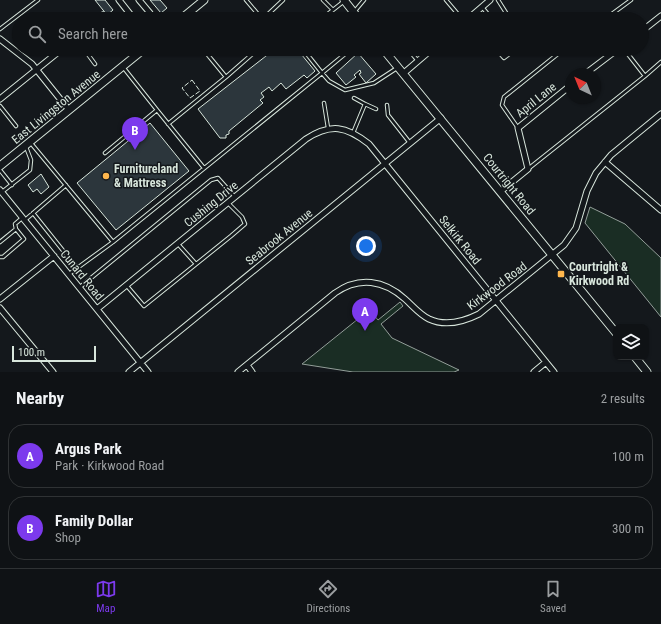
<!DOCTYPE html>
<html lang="en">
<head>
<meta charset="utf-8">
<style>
	:root { --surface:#0f1215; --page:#1d2022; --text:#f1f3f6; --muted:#9b9ea0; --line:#2f3234; --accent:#7c3aed }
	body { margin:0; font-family:"Roboto Condensed",sans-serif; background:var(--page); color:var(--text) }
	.controls { position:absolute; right:12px; bottom:12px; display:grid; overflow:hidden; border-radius:8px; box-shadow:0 1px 3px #0004 }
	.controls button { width:36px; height:36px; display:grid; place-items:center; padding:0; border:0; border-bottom:1px solid var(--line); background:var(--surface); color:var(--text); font:20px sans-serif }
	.compass { position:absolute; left:565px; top:68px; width:36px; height:36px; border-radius:50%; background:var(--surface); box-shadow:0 1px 3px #0004; rotate:317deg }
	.scale { position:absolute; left:12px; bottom:10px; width:84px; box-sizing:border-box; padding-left:4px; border:2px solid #d8e6dc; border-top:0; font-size:11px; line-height:14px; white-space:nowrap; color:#d8e6dc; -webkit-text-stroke:3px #14181c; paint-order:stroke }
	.you { position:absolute; left:366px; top:246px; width:14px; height:14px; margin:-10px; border:3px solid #fff; border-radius:50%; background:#1a73e8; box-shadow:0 0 0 6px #1a73e833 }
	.badge { display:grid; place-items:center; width:26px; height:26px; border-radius:50%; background:var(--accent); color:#fff; font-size:13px; font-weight:700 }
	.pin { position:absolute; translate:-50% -33px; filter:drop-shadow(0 1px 2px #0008) }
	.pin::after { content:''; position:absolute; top:21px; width:14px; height:12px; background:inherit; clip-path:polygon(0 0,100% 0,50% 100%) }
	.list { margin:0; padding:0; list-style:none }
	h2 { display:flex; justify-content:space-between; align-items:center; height:52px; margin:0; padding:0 16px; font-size:17px }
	h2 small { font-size:13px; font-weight:400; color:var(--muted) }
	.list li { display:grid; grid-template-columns:26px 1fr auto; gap:12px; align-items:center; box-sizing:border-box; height:64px; margin:0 8px 8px; padding:0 8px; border:1px solid var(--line); border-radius:16px }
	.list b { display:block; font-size:15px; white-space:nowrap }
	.list p { margin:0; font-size:13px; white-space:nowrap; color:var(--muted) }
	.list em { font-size:13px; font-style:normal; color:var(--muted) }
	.icon { flex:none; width:22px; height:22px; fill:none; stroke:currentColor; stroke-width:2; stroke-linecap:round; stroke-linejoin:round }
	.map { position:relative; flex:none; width:661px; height:372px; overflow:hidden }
	.search { position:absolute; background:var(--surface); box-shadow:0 1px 3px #0004; left:12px; right:12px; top:12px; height:44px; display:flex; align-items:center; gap:10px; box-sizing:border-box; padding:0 14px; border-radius:22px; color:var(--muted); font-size:15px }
	.sheet { height:196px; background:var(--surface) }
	nav { display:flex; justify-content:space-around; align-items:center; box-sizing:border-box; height:56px; border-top:1px solid var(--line); background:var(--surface); font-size:11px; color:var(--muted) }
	nav a { display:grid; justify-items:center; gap:2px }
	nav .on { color:var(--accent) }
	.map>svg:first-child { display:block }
	.green { fill:#1a2d24; stroke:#939e99 }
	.building { fill:#2c363c; stroke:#d8e6dc }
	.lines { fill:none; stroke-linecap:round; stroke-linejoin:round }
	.lane-casing { stroke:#d8e6dc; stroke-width:4.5 }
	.street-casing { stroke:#d8e6dc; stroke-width:7 }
	.secondary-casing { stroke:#d8e6dc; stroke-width:9 }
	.lane { stroke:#14181c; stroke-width:2.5 }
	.street { stroke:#14181c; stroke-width:5 }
	.secondary { stroke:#14181c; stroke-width:7 }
	.fence { stroke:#d8e6dc; stroke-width:1; stroke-dasharray:5 2; stroke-linecap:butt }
	.poi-dot { fill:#ffb74d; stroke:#14181c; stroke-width:1.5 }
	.labels { text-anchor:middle; stroke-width:3; stroke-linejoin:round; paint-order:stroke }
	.street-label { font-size:12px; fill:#d8e6dc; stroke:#14181c }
	.poi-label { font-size:12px; font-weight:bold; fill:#d8e6dc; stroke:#14181c; text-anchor:start }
</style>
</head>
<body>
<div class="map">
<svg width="661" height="372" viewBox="0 0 661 372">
	<rect width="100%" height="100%" fill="#14181c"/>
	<path class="green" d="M590,207L625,224L661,258V317L585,223Z
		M400,302L403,306L381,324L392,338L459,370L454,372H353L302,364L358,319L373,314L378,320Z"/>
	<path class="building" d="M95,0H105L113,10L107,15Z
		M150,0H160L167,8L161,13Z
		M275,49H297L315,71L307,78L304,75L286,89L281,83L272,91L269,87L261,93L264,97L260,100L263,103L229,131V134L226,135V138H220L198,109Z
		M358,53L376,74L366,83L359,74L361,73L360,70L354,75L356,77L346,85L336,73Z
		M150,123L189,171L116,230L77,183Z
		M41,174L49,187L41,194L37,189L33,192L28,185Z"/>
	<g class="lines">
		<defs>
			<path id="lane" d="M246,0L262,19
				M323,0L333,10
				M446,0L462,19
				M498,0L510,19
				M482,7L492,19
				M354,12L364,0
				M324,17L343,2
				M263,19L283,0
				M605,19L631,0
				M0,29L38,0
				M84,49L95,64
				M303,49L322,73L351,49
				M408,49L418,61
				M496,49L504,58L516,49
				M645,76L661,62
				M226,77L258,49
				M324,103L328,128
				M365,104L376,109
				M387,105L388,115L410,143
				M0,106L16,126
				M157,110L204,168
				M168,124L226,77L203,49
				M518,128L502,105L504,97L564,49
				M353,133L365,104L354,98
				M30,142L113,242
				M105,153L157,110L123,67
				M528,169L645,76L624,49
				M0,170L12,185
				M2,192L30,170L31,160L26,147
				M33,213L77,268
				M25,220L66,185
				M0,242L16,229L15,224L22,218
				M178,244L196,264
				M0,257H3L24,239L16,229
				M69,274L113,242L322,73L329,81L345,90L374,83L397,68
				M127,286L144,306L231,236L245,224L242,217L228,203
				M80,287L211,180L218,178L235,197"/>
			<path id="street" d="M119,0L134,19
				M139,0L150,13L151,19
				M99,19L103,15
				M313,19L324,18
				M468,19L490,0
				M642,31L661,16
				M0,39L32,64L69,110
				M404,73L432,49
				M585,74L618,49
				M0,99L62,49
				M605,162L661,210
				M0,190L148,372
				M501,191L528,169L518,128L571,85
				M0,299L54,256
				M0,308L53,372
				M97,309L306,139C331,123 346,126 369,144L554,372
				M247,365L252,372
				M129,372L441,118
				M238,372L335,293C359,276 384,280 405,299C413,306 419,314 429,319C446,327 463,322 479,314L564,245L576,228L587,191L596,173L611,155L661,114
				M534,372L546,362"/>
			<path id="secondary" d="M344,0L359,19
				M181,19L204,0
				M383,49L616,333
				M0,166L144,49
				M635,357L647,372"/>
		</defs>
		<use href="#lane" class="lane-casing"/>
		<use href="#street" class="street-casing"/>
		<use href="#secondary" class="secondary-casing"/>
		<use href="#lane" class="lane"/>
		<use href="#street" class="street"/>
		<use href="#secondary" class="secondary"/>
		<path class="fence" d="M192,80L200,91L190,98L182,88Z"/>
	</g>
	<g class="poi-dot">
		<circle cx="106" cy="176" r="4"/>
		<rect x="557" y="270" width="8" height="8" rx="2"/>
	</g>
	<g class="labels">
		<g class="street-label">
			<text transform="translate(536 100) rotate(-39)" y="4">April Lane</text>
			<text transform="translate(56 107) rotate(-39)" y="4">East Livingston Avenue</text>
			<text transform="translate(509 184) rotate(51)" y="4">Courtright Road</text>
			<text transform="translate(211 204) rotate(-39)" y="4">Cushing Drive</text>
			<text transform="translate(279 237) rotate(-39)" y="4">Seabrook Avenue</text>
			<text transform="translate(460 240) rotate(51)" y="4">Selkirk Road</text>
			<text transform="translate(82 275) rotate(51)" y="4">Cunard Road</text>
			<text transform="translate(497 286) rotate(-37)" y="4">Kirkwood Road</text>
		</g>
		<g class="poi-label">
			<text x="114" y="173">Furnitureland<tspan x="114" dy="14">&amp; Mattress</tspan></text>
			<text x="569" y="271">Courtright &amp;<tspan x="569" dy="14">Kirkwood Rd</tspan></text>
		</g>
	</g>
</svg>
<div class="controls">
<button><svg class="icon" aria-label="layers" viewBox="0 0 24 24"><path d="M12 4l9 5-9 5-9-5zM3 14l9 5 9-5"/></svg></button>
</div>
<svg class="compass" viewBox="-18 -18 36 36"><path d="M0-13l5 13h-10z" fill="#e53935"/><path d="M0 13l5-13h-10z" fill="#9b9ea0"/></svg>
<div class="scale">100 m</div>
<div class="you"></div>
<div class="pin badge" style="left:365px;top:331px">A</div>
<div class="pin badge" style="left:135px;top:150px">B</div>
<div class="search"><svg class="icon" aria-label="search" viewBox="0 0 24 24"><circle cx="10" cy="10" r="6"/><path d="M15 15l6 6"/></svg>Search here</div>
</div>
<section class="sheet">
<h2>Nearby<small>2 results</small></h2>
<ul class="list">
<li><span class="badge">A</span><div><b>Argus Park</b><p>Park · Kirkwood Road</p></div><em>100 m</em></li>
<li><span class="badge">B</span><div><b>Family Dollar</b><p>Shop</p></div><em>300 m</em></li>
</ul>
</section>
<nav>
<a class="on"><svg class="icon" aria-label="map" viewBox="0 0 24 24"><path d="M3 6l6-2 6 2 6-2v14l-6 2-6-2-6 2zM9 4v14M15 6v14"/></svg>Map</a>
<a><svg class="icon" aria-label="directions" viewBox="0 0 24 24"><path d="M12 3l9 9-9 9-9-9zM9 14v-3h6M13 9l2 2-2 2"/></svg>Directions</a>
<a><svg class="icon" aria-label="saved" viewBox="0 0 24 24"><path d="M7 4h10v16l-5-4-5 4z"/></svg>Saved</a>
</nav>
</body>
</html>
